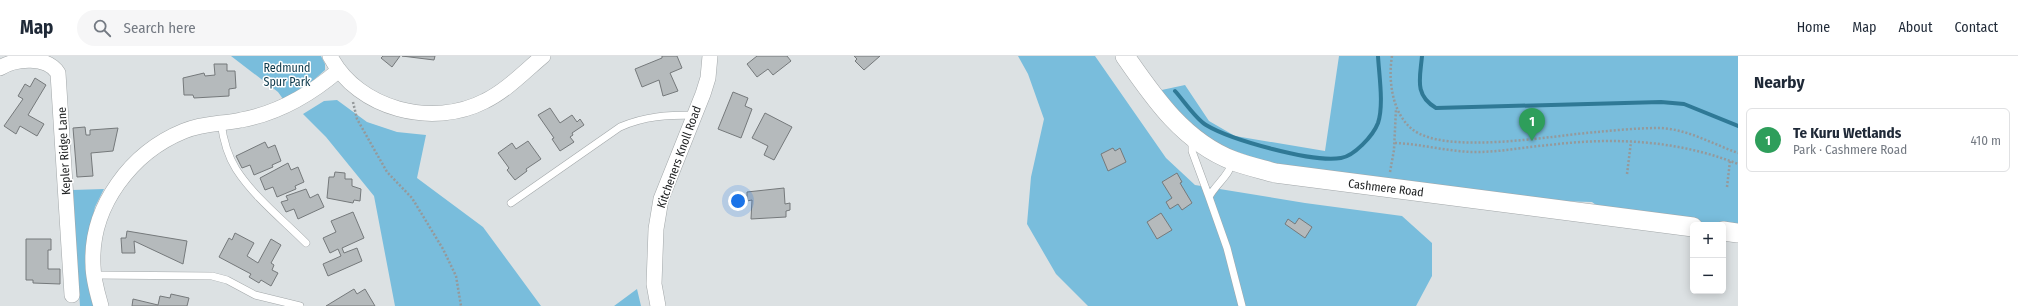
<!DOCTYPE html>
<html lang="en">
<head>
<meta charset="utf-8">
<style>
	:root { --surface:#fff; --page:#f6f6f7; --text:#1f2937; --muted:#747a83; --line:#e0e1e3; --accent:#b45309 }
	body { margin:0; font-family:"Fira Sans Condensed",sans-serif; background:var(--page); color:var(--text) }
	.controls { position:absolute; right:12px; bottom:12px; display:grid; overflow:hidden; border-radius:6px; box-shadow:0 2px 10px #0003 }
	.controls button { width:36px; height:36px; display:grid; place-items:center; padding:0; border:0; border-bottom:1px solid var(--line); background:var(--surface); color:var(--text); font:20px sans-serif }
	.you { position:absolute; left:738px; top:145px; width:14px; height:14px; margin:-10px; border:3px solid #fff; border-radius:50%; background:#1a73e8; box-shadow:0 0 0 6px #1a73e833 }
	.badge { display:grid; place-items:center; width:26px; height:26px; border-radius:50%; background:var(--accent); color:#fff; font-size:13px; font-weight:700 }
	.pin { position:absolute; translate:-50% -33px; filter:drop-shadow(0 1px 2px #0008) }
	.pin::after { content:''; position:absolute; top:21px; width:14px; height:12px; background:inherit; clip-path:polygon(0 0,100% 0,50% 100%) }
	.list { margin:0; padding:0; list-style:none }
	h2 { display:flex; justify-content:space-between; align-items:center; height:52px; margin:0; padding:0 16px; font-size:17px }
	h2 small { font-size:13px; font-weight:400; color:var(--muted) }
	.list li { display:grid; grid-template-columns:26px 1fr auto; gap:12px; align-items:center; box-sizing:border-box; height:64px; margin:0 8px 8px; padding:0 8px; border:1px solid var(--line); border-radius:6px }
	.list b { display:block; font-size:15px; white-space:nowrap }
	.list p { margin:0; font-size:13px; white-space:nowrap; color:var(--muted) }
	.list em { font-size:13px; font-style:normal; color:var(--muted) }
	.icon { flex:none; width:22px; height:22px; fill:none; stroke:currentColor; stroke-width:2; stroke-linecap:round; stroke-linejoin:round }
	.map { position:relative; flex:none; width:1738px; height:250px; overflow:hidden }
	header { display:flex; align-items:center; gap:24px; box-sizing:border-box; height:56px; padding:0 20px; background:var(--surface); border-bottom:1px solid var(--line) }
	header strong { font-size:19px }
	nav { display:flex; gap:22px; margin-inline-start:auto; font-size:14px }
	.search { width:280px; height:36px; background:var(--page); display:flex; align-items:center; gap:10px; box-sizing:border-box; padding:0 14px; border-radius:22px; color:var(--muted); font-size:15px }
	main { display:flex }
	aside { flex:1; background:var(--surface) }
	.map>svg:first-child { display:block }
	.green { fill:#79bddc }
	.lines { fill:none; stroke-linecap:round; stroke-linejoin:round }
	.stream { stroke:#2f7996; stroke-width:4 }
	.building { fill:#b5babc; stroke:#75797b }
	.service-casing { stroke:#a2a7a9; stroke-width:8 }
	.minor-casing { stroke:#a2a7a9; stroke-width:16 }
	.tertiary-casing { stroke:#a2a7a9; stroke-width:20 }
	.path { stroke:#95999b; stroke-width:2.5; stroke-dasharray:2 2; stroke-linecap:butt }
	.service { stroke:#fff; stroke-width:7 }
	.minor { stroke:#fff; stroke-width:15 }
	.tertiary { stroke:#fff; stroke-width:19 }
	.labels { text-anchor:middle; stroke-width:3; stroke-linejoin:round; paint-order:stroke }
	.park-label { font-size:12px; fill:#0c394b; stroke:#fff }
	.street-label { font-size:12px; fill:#222425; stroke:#fff }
</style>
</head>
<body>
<header>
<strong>Map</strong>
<div class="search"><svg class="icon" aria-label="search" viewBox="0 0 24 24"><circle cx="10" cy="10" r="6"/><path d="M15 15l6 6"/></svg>Search here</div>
<nav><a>Home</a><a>Map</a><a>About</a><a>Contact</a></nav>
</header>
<main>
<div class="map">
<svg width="1738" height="250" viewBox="0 0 1738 250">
	<rect width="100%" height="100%" fill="#dce1e3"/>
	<path class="green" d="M231,0H321L325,8V14L308,29L283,43L278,36Z
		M1018,0H1095L1166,102L1195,129L1305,147L1402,160L1432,187V220L1416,250H1088L1056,218L1027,168L1031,121L1044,63L1028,18Z
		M1339,0H1738V173C1717,168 1695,167 1674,164C1648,160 1622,155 1596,149L1592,146L1557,145L1279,110L1217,89L1193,73L1157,35L1185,29L1209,65L1235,80L1325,95Z
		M337,44L367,66L397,76L426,79L417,122L483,171L541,250H395L374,140L326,81L303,58L324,45Z
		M104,133L95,151L87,186L94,250H80L72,134Z
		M637,233L641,250H614Z"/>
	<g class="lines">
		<path class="stream" d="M1422,0C1420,22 1414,39 1436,52L1661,46L1684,48L1738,70
			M1175,35C1184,45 1196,63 1206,69C1231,84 1313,107 1341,102C1354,100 1373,80 1378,67C1384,49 1379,19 1378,0"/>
	</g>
	<path class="building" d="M383,0H400L392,11L381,2Z
		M402,0H435L434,4Z
		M662,0H677L682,12L670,17L678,35L663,40L659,24L642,31L635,13L662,2Z
		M757,0H787L791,5L773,19L768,13L757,21L747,8Z
		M854,0H880L864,14L855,5L857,3Z
		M214,8H227V15H235L236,32L229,33V40L194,42L193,39H184L183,22L204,17L205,20L215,19Z
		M35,22L46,29L28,59L44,68L37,80L20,70L16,78L4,70L23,43L18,40L25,28L30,31Z
		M733,36L748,42L745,50L752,53L741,82L718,73Z
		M550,52L560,67L572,59L577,66L580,63L584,69L572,77L573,79L570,81L574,86L560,95L552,83L554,82L538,59Z
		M765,57L792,71L774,104L764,99L768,90L752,82Z
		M85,71L86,79H90V74L118,72L113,95L91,97L93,120L77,121L73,72Z
		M528,85L541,103L526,113L527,115L515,124L507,114L509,112L498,97L512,87L516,93Z
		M265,86L268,92L275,89L281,105L272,109L273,111L254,119L250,109L242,112L236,100Z
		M1113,92L1115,95L1120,92L1126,106L1108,115L1101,98Z
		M288,107L291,114L298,111L304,126L295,130L296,133L277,141L273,131L265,134L260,122Z
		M335,116L345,117V123H352V130L361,133L360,145L354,144L353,147L327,142L329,121H334Z
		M1177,117L1182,126L1180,127L1192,147L1182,154L1178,148L1170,153L1166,146L1172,142L1162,126Z
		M784,132L785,148L790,147V154L786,155V161L751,163L752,144L747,145V136Z
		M306,133L310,142L318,138L324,151L298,163L294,153L286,156L281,146L288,144L286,140Z
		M353,156L364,182L342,192L344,197L357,192L362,205L328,220L323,208L341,200L338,193L330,197L323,182L336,176L331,165Z
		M1161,157L1172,174L1157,183L1147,166Z
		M1299,162L1312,171L1305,182L1285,168L1288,163L1295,168Z
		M127,175L187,185L183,208L134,185L135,197H122L121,182H126Z
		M235,177L254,187L247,200L258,207L271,183L281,189L271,207L274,209L272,214L278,217L271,230L261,224L259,227L249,221L251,218L219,201L229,182L232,184Z
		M26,183H51V194H48V213H60V228L33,227V224H26Z
		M354,233L357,238L365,233L375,250H326Z
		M171,238L189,242L187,250H132L133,243L158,249L160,240L170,242Z"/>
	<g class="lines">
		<defs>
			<path id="service" d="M221,67C223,82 228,100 236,113C254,141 283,164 306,187
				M1192,84V95L1209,141
				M1233,105C1229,120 1216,128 1209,141L1227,192L1242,250
				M511,147L620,71C645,60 668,59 694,59
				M93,219L212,220L227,224L255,239L300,250"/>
			<path id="minor" d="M330,0C358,54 433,72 485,45C506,35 525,15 543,0
				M0,12C16,2 47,0 58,17L72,239
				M101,250C97,236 93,223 93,209C90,150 132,96 184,75C203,67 222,68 241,64C279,57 310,39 339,14
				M658,250L654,228L656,173L661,143L703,38L708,22L710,0"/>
			<path id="tertiary" d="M1125,0C1154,42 1184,86 1234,105C1247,110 1261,113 1275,117L1693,171
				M1723,175L1738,177"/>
		</defs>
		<use href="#service" class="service-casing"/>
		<use href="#minor" class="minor-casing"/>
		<use href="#tertiary" class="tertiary-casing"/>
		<path class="path" d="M1392,0C1388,24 1392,57 1412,73C1445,100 1555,79 1597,76C1617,74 1639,72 1660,72C1687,73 1713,88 1738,97
			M353,46L357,63L387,116L412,142L443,193L456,220L461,250
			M1395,87C1422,88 1449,96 1476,96C1501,96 1525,91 1549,89C1614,81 1677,84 1738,108
			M1390,116L1394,94L1396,53
			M1627,118L1631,86
			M1727,131L1730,105"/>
		<use href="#service" class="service"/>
		<use href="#minor" class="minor"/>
		<use href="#tertiary" class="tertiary"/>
	</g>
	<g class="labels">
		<g class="park-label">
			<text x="287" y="16">Redmund<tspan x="287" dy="14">Spur Park</tspan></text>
		</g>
		<g class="street-label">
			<text transform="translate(64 95) rotate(-93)" y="4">Kepler Ridge Lane</text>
			<text transform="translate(679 101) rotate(-70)" y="4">Kitcheners Knoll Road</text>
			<text transform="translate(1386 132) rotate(7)" y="4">Cashmere Road</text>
		</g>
	</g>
</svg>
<div class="controls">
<button>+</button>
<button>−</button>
</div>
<div class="you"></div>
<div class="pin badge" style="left:1532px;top:85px;background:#2e9e5b">1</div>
</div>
<aside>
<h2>Nearby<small></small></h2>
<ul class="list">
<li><span class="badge" style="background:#2e9e5b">1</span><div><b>Te Kuru Wetlands</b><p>Park · Cashmere Road</p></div><em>410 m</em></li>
</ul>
</aside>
</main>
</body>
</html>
